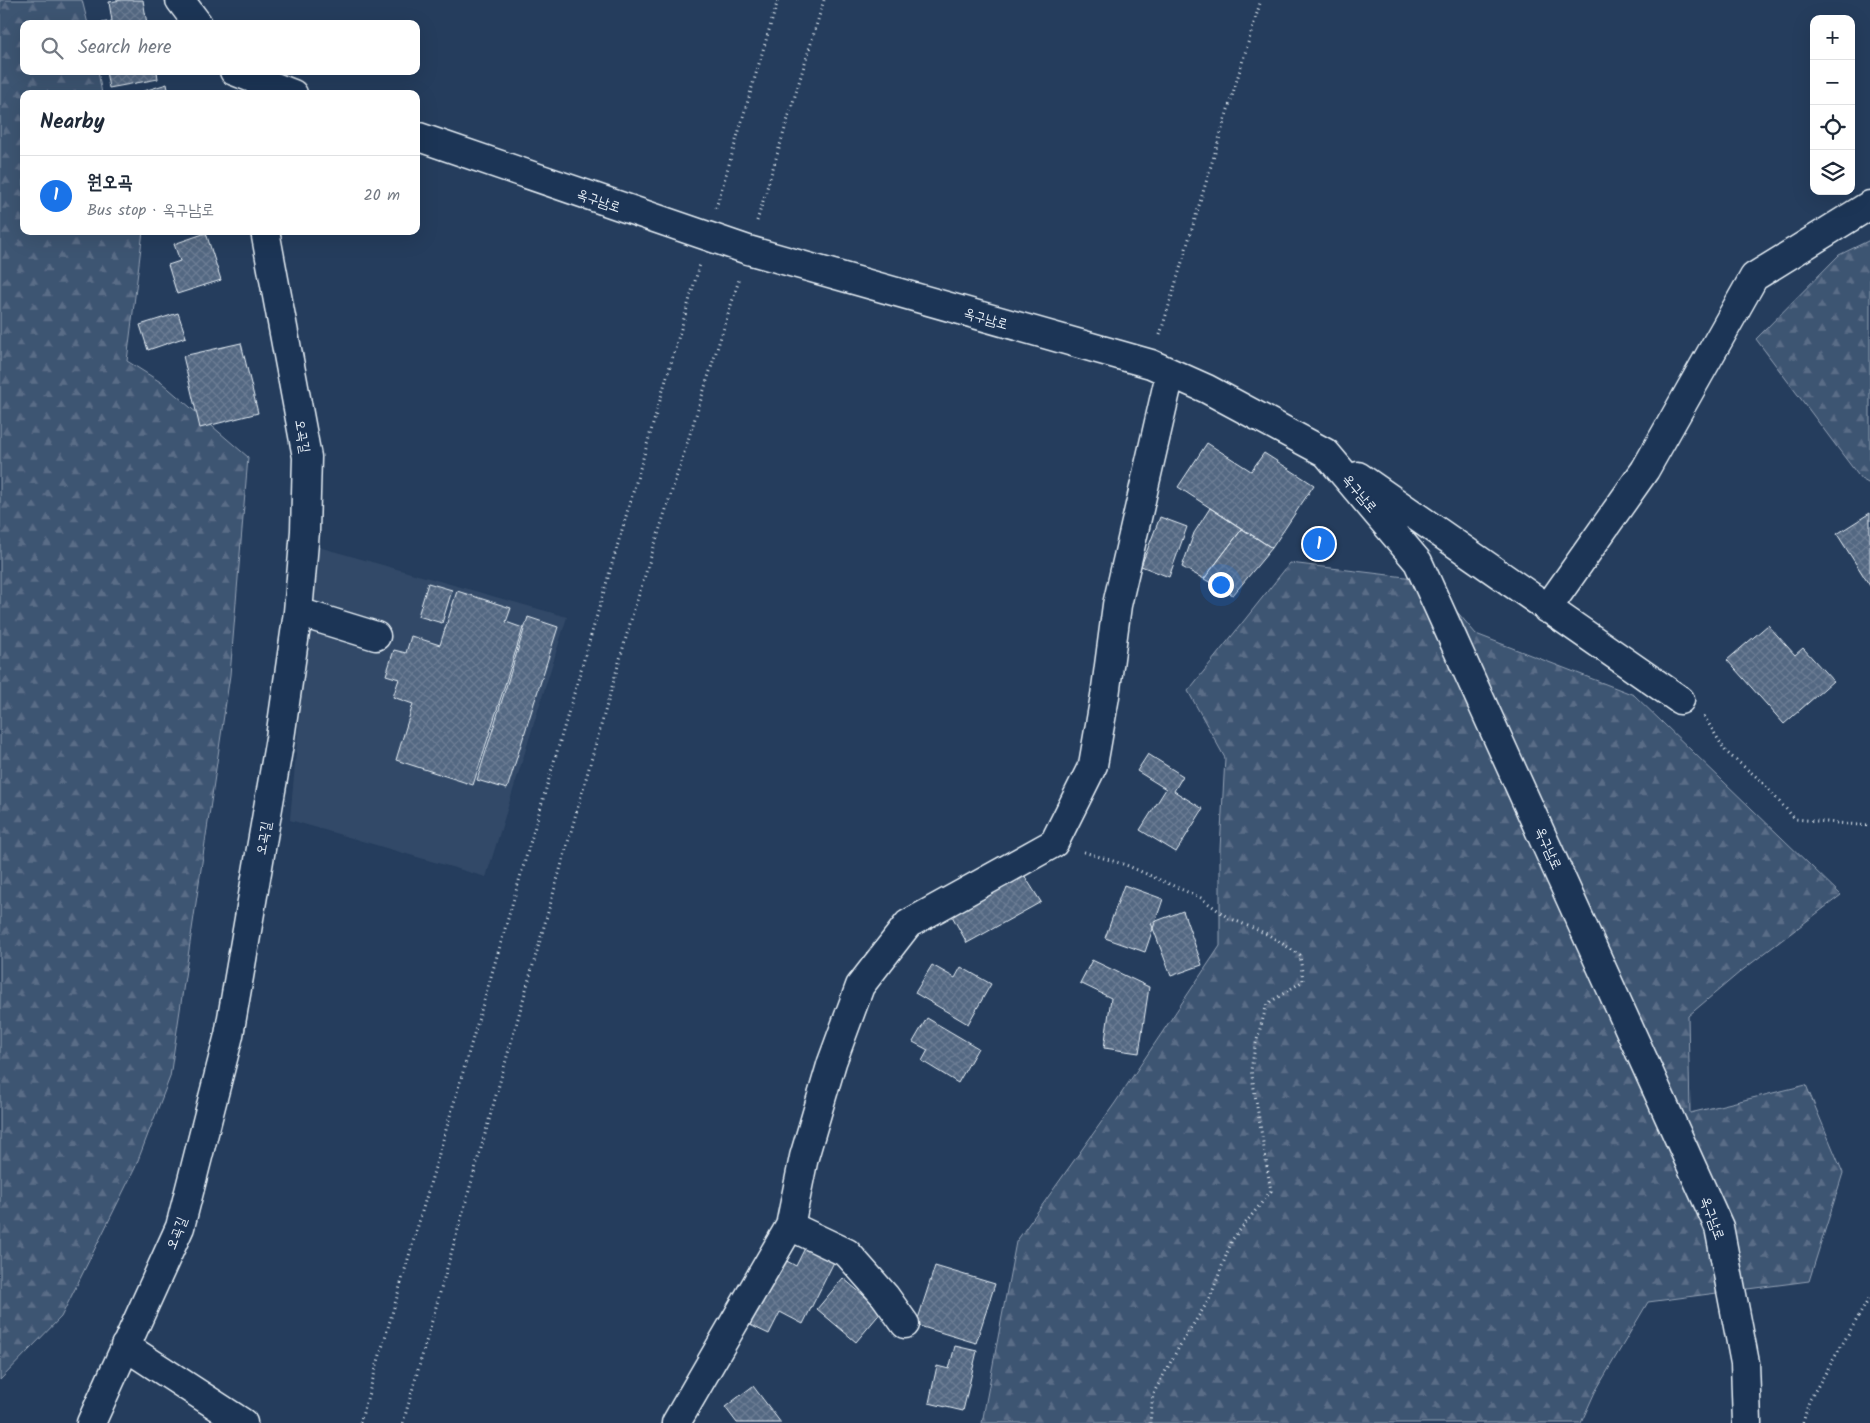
<!DOCTYPE html>
<html lang="en">
<head>
<meta charset="utf-8">
<style>
	:root { --surface:#fff; --page:#f2f2f3; --text:#1f2937; --muted:#747a83; --line:#e0e1e3; --accent:#1a73e8 }
	body { margin:0; font-family:Kalam,"Poor Story",sans-serif; background:var(--page); color:var(--text) }
	.controls { position:absolute; right:15px; top:15px; display:grid; overflow:hidden; border-radius:10px; box-shadow:0 5px 20px #0002 }
	.controls button { width:45px; height:45px; display:grid; place-items:center; padding:0; border:0; border-bottom:1px solid var(--line); background:var(--surface); color:var(--text); font:25px sans-serif }
	.you { position:absolute; left:1220px; top:584px; width:18px; height:18px; margin:-12px; border:4px solid #fff; border-radius:50%; background:#1a73e8; box-shadow:0 0 0 8px #1a73e833 }
	.badge { display:grid; place-items:center; width:32px; height:32px; border-radius:50%; background:var(--accent); color:#fff; font-size:16px; font-weight:700 }
	.pin { position:absolute; translate:-50% -50%; border:2px solid #fff; box-shadow:0 1px 5px #0006 }
	.list { margin:0; padding:0; list-style:none }
	h2 { display:flex; justify-content:space-between; align-items:center; height:65px; margin:0; padding:0 20px; font-size:21px }
	h2 small { font-size:16px; font-weight:400; color:var(--muted) }
	.list li { display:grid; grid-template-columns:32px 1fr auto; gap:15px; align-items:center; box-sizing:border-box; height:80px; padding:0 20px; border-top:1px solid var(--line) }
	.list b { display:block; font-size:19px; white-space:nowrap }
	.list p { margin:0; font-size:16px; white-space:nowrap; color:var(--muted) }
	.list em { font-size:16px; font-style:normal; color:var(--muted) }
	.icon { flex:none; width:28px; height:28px; fill:none; stroke:currentColor; stroke-width:2; stroke-linecap:round; stroke-linejoin:round }
	.map { position:relative; flex:none; width:1870px; height:1423px; overflow:hidden }
	.search { position:absolute; background:var(--surface); box-shadow:0 5px 20px #0002; left:20px; top:20px; width:400px; height:55px; display:flex; align-items:center; gap:12px; box-sizing:border-box; padding:0 18px; border-radius:10px; color:var(--muted); font-size:19px }
	.panel { position:absolute; background:var(--surface); box-shadow:0 5px 20px #0002; left:20px; top:90px; width:400px; height:145px; border-radius:10px }
	.map>svg:first-child { display:block }
	.built { fill:#334a68 }
	.forest { fill:url(#forest-firs); stroke:#93a2b5 }
	.building { fill:url(#building-cross-hatch); stroke:#e8f1f8 }
	.lines { fill:none; stroke-linecap:round; stroke-linejoin:round }
	.minor-casing { stroke:#e8f1f8; stroke-width:31 }
	.path { stroke:#e8f1f8; stroke-width:3; stroke-dasharray:1 4; stroke-linecap:butt }
	.minor { stroke:#1d3557; stroke-width:28 }
	.labels { text-anchor:middle; stroke-width:4; stroke-linejoin:round; paint-order:stroke }
	.street-label { font-size:14px; fill:#e8f1f8; stroke:#1d3557 }
</style>
</head>
<body>
<div class="map">
<svg width="1870" height="1423" viewBox="0 0 1870 1423">
	<defs>
		<pattern id="forest-firs" width="22" height="20" patternUnits="userSpaceOnUse" patternTransform="scale(1.25)"><rect width="22" height="20" fill="#3e5472"/><path d="M5 1l3.5 6h-7zM16 11l3.5 6h-7z" fill="#5a6d87"/></pattern>
		<pattern id="building-cross-hatch" width="8" height="8" patternUnits="userSpaceOnUse" patternTransform="scale(1.25)"><rect width="8" height="8" fill="#536782"/><path d="M0 0l8 8M0 8l8-8" fill="none" stroke="#6c7d94"/></pattern>
	</defs>
	<rect width="100%" height="100%" fill="#253d5d"/>
	<filter id="ink" filterUnits="userSpaceOnUse"><feTurbulence type="fractalNoise" baseFrequency=".02" numOctaves="2"/><feDisplacementMap in="SourceGraphic" scale="10" xChannelSelector="R" yChannelSelector="G"/><feConvolveMatrix kernelMatrix="1 2 1 2 8 2 1 2 1" color-interpolation-filters="sRGB"/></filter>
	<g filter="url(#ink)">
		<path class="built" d="M315,546L567,617L486,877L290,820Z"/>
		<path class="forest" d="M0,0H82L88,24H24V71H98L102,94H24V231H143L127,361L162,383L248,457L230,675L170,1077L135,1168L61,1317L0,1380Z
			M1870,240V484L1861,479L1756,339L1839,255Z
			M1290,563L1430,580L1476,634L1634,695L1841,895L1740,972L1688,1016L1690,1113L1806,1085L1843,1173L1809,1281L1648,1302L1595,1392L1581,1423H982L1016,1242L1115,1103L1220,946V849L1225,758L1188,691Z"/>
		<path class="building" d="M122,0H143L147,24H96L112,21L109,2Z
			M106,71H157L158,79L109,88Z
			M167,84L169,94H134Z
			M206,233L221,280L177,294L168,265L180,261L174,244Z
			M178,313L186,337L148,350L140,325Z
			M241,343L258,413L200,428L183,356Z
			M1207,443L1251,471L1264,453L1314,485L1272,548L1178,487Z
			M1210,508L1242,529L1204,579L1182,567L1194,533Z
			M1870,513V586L1837,534Z
			M1160,517L1187,527L1169,577L1141,566Z
			M1242,529L1272,548L1233,595L1204,579Z
			M428,583L452,590L442,623L418,616Z
			M457,591L511,608L506,622L523,628L473,785L396,760L413,704L393,697L399,679L386,675L394,650L406,653L411,636L440,645Z
			M528,617L558,627L507,789L477,780Z
			M1768,625L1795,655L1803,648L1833,681L1784,724L1727,660Z
			M1148,754L1183,776L1174,791L1203,809L1176,852L1140,830L1166,789L1137,771Z
			M1024,875L1041,902L967,943L952,916Z
			M1124,885L1163,899L1145,952L1105,938Z
			M1183,911L1202,965L1171,976L1151,923Z
			M1092,960L1149,987L1139,1053L1104,1048L1111,998L1080,983Z
			M932,965L955,978L961,967L991,984L968,1024L915,993Z
			M927,1018L978,1048L958,1083L922,1061L928,1050L913,1042Z
			M806,1246L835,1260L803,1324L780,1312L769,1334L750,1325L783,1259L796,1266Z
			M935,1266L995,1284L976,1343L916,1325Z
			M843,1278L882,1311L856,1342L817,1309Z
			M955,1346L977,1351L963,1411L929,1403L937,1366L949,1369Z
			M753,1386L781,1423H737L725,1407Z"/>
		<g class="lines">
			<defs>
				<path id="minor" d="M180,0L198,24
					M234,71L293,94
					M416,136L748,250L1151,364L1207,389L1326,453L1418,562L1719,1227L1745,1363L1747,1423
					M1358,476L1680,700
					M1547,609L1645,470L1754,277L1870,205
					M298,612L376,636
					M790,1226L847,1253L885,1296L905,1324
					M125,1346L243,1423
					M91,1423L180,1227L229,1035L280,738L298,612L305,531L307,457L265,231
					M676,1423L790,1226L804,1157L832,1062L860,986L908,924L1054,843L1093,765L1105,696L1117,605L1170,374"/>
			</defs>
			<use href="#minor" class="minor-casing"/>
			<path class="path" d="M716,208L778,0
				M757,221L824,0
				M1160,335L1261,0
				M1704,716L1726,752L1759,779L1795,819L1870,826
				M1084,852L1126,865L1201,898L1227,917L1269,935L1300,955L1303,981L1267,1004L1255,1047L1251,1070L1271,1191L1232,1240L1210,1298L1179,1347L1153,1394L1150,1423
				M360,1423L700,264
				M403,1423L633,613L739,280
				M1803,1423L1809,1401L1870,1297"/>
			<use href="#minor" class="minor"/>
		</g>
	</g>
	<g class="labels">
		<g class="street-label">
			<text transform="translate(599 200) rotate(19)" y="5">옥구남로</text>
			<text transform="translate(986 318) rotate(16)" y="5">옥구남로</text>
			<text transform="translate(303 436) rotate(80)" y="5">오곡길</text>
			<text transform="translate(1360 493) rotate(50)" y="5">옥구남로</text>
			<text transform="translate(263 838) rotate(-80)" y="5">오곡길</text>
			<text transform="translate(1549 848) rotate(66)" y="5">옥구남로</text>
			<text transform="translate(1713 1218) rotate(70)" y="5">옥구남로</text>
			<text transform="translate(176 1233) rotate(-69)" y="5">오곡길</text>
		</g>
	</g>
</svg>
<div class="controls">
<button>+</button>
<button>−</button>
<button><svg class="icon" aria-label="locate" viewBox="0 0 24 24"><circle cx="12" cy="12" r="6"/><path d="M12 2v4M12 18v4M2 12h4M18 12h4"/></svg></button>
<button><svg class="icon" aria-label="layers" viewBox="0 0 24 24"><path d="M12 4l9 5-9 5-9-5zM3 14l9 5 9-5"/></svg></button>
</div>
<div class="you"></div>
<div class="pin badge" style="left:1319px;top:544px">1</div>
<div class="search"><svg class="icon" aria-label="search" viewBox="0 0 24 24"><circle cx="10" cy="10" r="6"/><path d="M15 15l6 6"/></svg>Search here</div>
<section class="panel">
<h2>Nearby<small></small></h2>
<ul class="list">
<li><span class="badge">1</span><div><b>원오곡</b><p>Bus stop · 옥구남로</p></div><em>20 m</em></li>
</ul>
</section>
</div>
</body>
</html>
